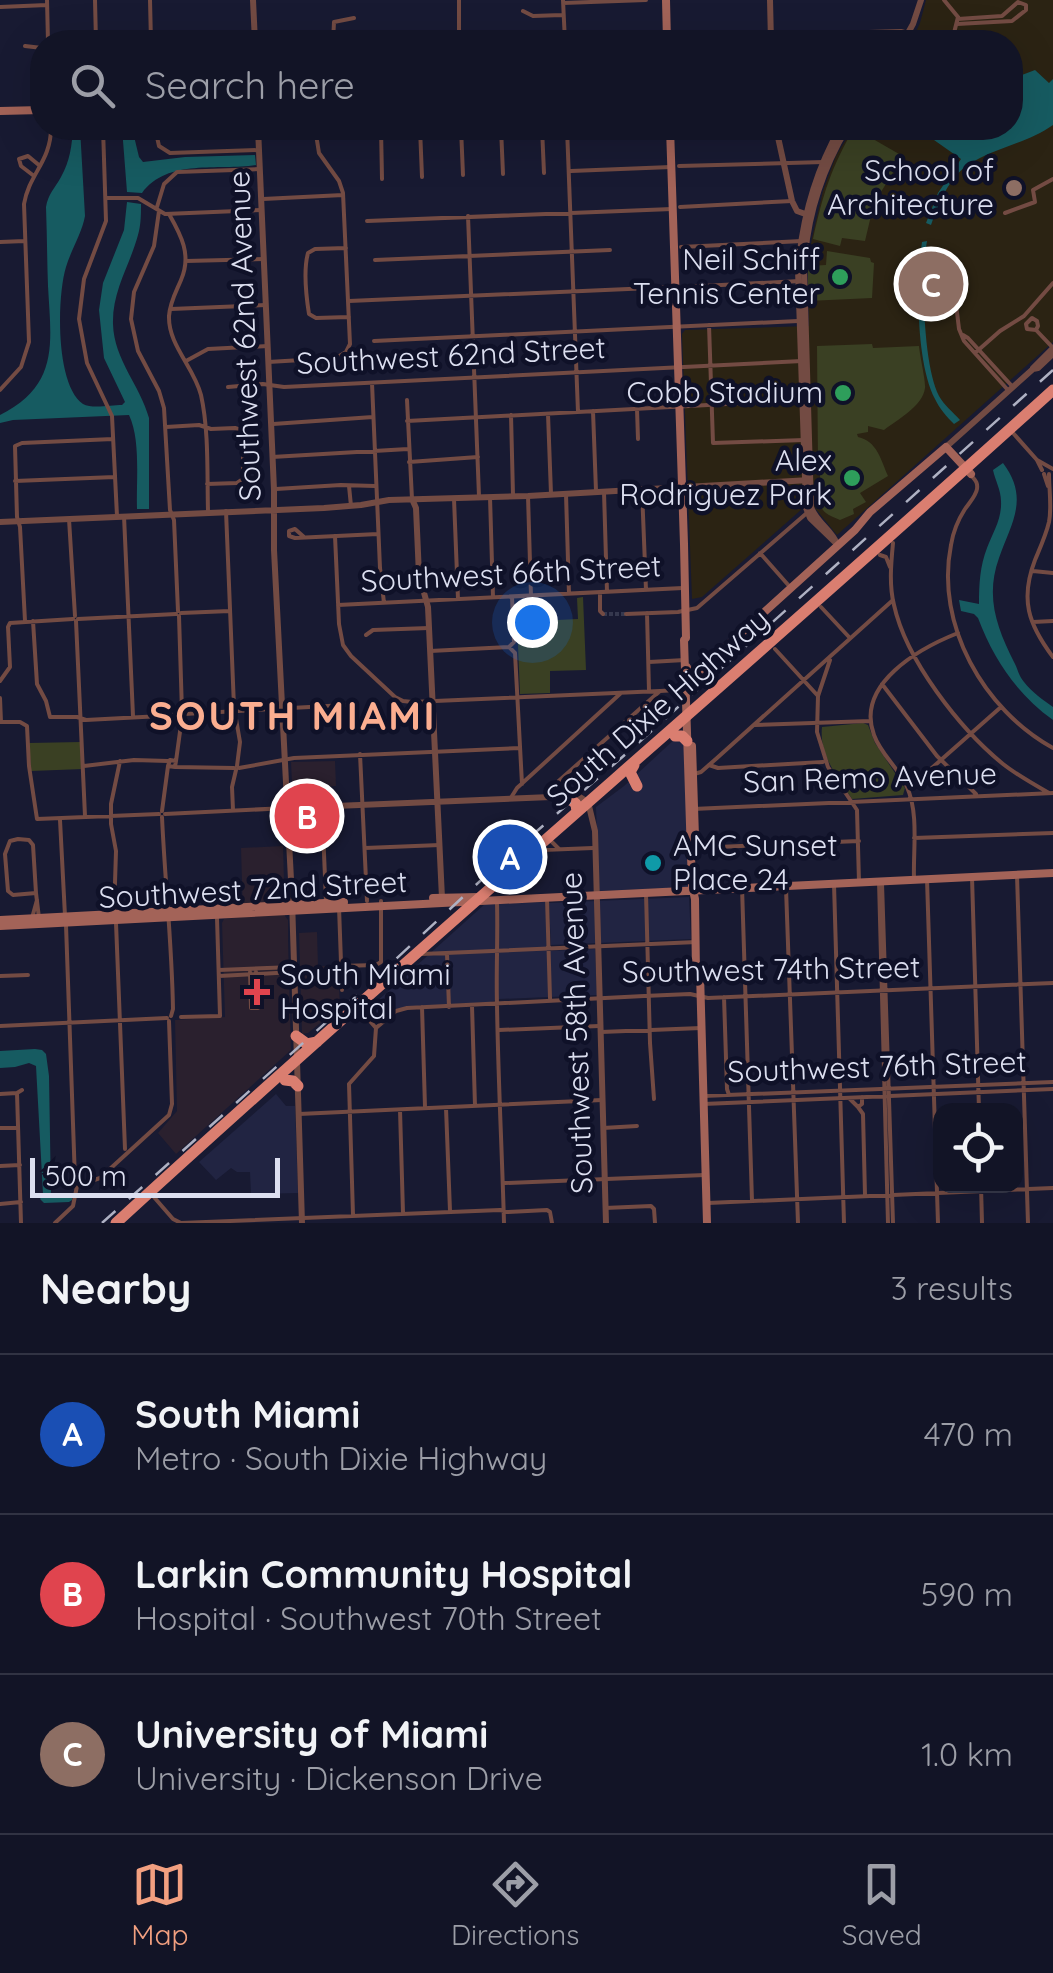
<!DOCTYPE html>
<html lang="en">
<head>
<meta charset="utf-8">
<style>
	:root { --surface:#121426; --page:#1b1d2e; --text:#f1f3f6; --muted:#9c9ea7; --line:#313343; --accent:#f2a080 }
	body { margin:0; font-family:Quicksand,sans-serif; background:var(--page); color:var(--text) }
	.controls { position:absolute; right:30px; bottom:30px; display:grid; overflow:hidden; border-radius:20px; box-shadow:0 10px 40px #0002 }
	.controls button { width:90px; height:90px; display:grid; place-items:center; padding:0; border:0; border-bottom:2px solid var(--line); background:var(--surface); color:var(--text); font:50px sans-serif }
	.scale { position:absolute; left:30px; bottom:25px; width:250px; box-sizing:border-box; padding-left:10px; border:5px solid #dcdff0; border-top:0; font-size:28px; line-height:35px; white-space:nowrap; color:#dcdff0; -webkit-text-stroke:8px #0f1128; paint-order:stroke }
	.you { position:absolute; left:532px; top:622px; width:35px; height:35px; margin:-25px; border:8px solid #fff; border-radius:50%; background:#1a73e8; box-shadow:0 0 0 15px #1a73e833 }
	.badge { display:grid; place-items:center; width:65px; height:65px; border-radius:50%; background:var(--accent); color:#fff; font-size:32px; font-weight:700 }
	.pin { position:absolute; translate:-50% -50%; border:5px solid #fff; box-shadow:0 2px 10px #0006 }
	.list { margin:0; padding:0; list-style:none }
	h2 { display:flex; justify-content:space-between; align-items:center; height:130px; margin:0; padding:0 40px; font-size:42px }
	h2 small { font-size:32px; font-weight:400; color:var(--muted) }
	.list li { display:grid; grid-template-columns:65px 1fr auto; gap:30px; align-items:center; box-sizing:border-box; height:160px; padding:0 40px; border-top:2px solid var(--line) }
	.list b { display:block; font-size:38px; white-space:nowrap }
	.list p { margin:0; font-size:32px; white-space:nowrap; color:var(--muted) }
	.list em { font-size:32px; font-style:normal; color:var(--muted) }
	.icon { flex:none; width:55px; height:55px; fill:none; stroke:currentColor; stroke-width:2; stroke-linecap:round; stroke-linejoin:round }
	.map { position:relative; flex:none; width:1053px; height:1223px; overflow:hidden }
	.search { position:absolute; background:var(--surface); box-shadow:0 10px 40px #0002; left:30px; right:30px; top:30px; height:110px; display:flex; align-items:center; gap:25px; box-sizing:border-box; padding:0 35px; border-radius:40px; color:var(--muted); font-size:38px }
	.sheet { height:610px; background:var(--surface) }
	nav { display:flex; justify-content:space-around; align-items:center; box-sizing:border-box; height:140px; border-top:2px solid var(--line); background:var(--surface); font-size:28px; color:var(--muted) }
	nav a { display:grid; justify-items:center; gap:5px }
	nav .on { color:var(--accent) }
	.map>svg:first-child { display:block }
	.built { fill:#212442 }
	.education { fill:#2b2313 }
	.medical { fill:#2a202e }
	.green { fill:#3a4023 }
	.water { fill:#165b61 }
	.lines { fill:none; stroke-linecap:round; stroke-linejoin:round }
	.minor-tunnel { stroke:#35384e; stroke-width:4; stroke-dasharray:4 2; stroke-linecap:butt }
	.minor { stroke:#734b43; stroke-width:4 }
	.tertiary { stroke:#734b43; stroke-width:6 }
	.secondary { stroke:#a36358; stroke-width:8 }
	.trunk { stroke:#da7e70; stroke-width:11 }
	.rail { stroke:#aeb1c3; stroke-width:2.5; stroke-dasharray:18 18; stroke-linecap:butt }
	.education-dot { fill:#8d6e63; stroke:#0f1128; stroke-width:4 }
	.leisure-dot { fill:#2e9e5b; stroke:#0f1128; stroke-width:4 }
	.culture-dot { fill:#0f9aa8; stroke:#0f1128; stroke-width:4 }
	.health-dot { fill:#e0444e; stroke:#0f1128; stroke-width:4 }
	.labels { text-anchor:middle; stroke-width:9; stroke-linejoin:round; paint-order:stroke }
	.poi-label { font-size:30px; fill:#dcdff0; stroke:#0f1128; text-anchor:end }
	.street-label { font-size:30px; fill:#dcdff0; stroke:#0f1128 }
	.district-label { font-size:40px; font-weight:bold; letter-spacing:2.5px; fill:#fbae90; stroke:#0f1128 }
</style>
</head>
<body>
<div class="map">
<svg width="1053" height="1223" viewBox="0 0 1053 1223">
	<rect width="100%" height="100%" fill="#181a32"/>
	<path class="built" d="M676,738L685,740L688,887L599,891L596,807L624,786Z
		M689,897L691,939L551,945L549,903Z
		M546,902L547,951L595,949L597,995L499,999L491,1002L404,1007L379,1024L365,1012L485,904Z
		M276,1094L286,1106H295L298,1193L251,1194L250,1172H237L231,1168L216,1180L199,1162Z"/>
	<path class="education" d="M926,0H1053V342L837,535L815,508L802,509L702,597L692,599L682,334L685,330L809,326L808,264L812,238L823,191L836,156L853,128H1010V42H911L920,23Z"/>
	<path class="medical" d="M335,761L336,786L320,787L321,846L295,847L291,762Z
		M283,846L285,916L288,920V940L291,1050L176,1154L158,1133L177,1111L175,1020L225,1017L222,923L224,919L243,917L241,848Z
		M317,932L318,966H338L340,1007L308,1033L302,1034L299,933Z"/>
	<path class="green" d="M854,128L899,154L901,160L874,203L865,241L842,238L840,246L813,239C823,194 831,168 854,128Z
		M827,251L870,258L871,262L874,263L872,298L808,301V266L826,265Z
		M872,344L873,348L919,346C920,357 926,382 925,388C923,406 897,420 884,430L868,426V432L857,434L858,437C877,441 881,460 888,476L860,493L866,502L853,509L854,514L840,520C827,514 820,513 820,498L823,496L818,463L817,346Z
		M583,597L586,670L550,671V693L520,694L517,622L578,619L577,598Z
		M863,723L868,725L875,743L905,788L903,795L852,799C837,776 819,755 822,727Z
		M81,742L83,769L31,771L29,743Z"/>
	<path class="water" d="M1035,70L1049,83L1053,79V125C1028,143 993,148 968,165C948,178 939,204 931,225L926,223L938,193L961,159L934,140V133L938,128H1010L1011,79Z
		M73,128H80L85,216C82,233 71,250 66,267C57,296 55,385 83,404C92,409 111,405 122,405L125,402L104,358L99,310L103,283L124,230L127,202L141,204C141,214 141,225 138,235C130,265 112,291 113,324C114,360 140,385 149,418V509H137C136,482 141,440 129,415L13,420L0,423V415C60,385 51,342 48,286C47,259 47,233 46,207C48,194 55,188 61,177C70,161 72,145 73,128Z
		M122,128H132L139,157L143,162L185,157L255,155L256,165C218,171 168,158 142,193L127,192Z
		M927,241C921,276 923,365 939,396C944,405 953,412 960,420L954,424C947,417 939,408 935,399C916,363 916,282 922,242Z
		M1003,463C1030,499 1011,523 999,558C985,597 997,628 1014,662C1018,669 1018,675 1024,682C1032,692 1043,700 1053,707V720C1017,694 994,660 978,618L974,614L961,611L959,600L979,604C979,584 980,566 987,548C993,532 1002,519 1001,501C1001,490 995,480 993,470Z
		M35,1049L42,1050L46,1054L49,1076L51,1196H72V1200L69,1202L44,1203L40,1199L43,1194L36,1066L29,1063L15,1067L0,1068V1051Z"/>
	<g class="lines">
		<path class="minor-tunnel" d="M603,614H626"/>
		<path class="minor" d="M47,0L48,42
			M95,0L96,42
			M150,0L151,42
			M459,0V42
			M563,0L565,42
			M944,0L958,17L954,33L948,42
			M563,3L646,0
			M0,7L47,5
			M523,11L533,16L562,15
			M957,24L1012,21L1026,10V5L1018,2L1002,16L958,19
			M333,42L334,22L354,18
			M625,42L673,38L901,31L908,33L909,37
			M25,46L42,48
			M103,128L106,221L84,279L79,319L87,363L112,416L117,516
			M155,128L159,146L170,153L259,150
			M381,128L382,179
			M420,128L422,177
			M461,128L463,175
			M501,128L503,174
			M542,128L544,173
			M567,128L578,412
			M567,133L670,128
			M679,166L824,162
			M571,171L671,167
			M34,176L21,166L19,159L28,156L40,166
			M107,198H138L165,214L262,210
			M263,199L343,195
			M157,207L164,184L177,172L260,169
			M680,207L792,201
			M159,211L154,246L134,292L131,319L138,351L159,391L164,408L170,510L174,520L178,611
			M1005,213L1035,202L1033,190L1053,179
			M169,214C181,235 192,255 181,280C176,292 170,302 169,316C168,345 194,367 201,395C209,431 207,473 208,511
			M468,216L479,496
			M367,221L672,209
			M0,242L25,241
			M681,247L802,241
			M346,248L315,249L308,253C303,271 306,295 309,314L316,318L349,317
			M375,260L610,250
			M950,260L936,259L935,253L946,251L950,254L959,329L964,341L1007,389
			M186,261L264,259
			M683,287L800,281
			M349,301L674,287
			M171,309L266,305
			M709,325L713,443L804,440
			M1036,330L1038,326L1037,321L1032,318L1026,324L1027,329L1036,330L1053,348
			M963,335L968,338L1011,385
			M374,341L798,321
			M975,353L1000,331L1024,316L1053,283
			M186,361L208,349L268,346
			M268,362L336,358L346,352L350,344L343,193L339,181L319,153L315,128
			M372,383L380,568L384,603
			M228,387L263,384L284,387L802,361
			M0,390L21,367L29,342L24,204C29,174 51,161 51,128
			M407,400L412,499
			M637,409L638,439
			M593,411L596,491
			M548,414L551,494
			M511,415L513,495
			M407,421L802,400
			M273,424L373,417
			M166,427L199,425L211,429L235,428L241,430L243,436V479L237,483L207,484
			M1013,433L1037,460L1053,469
			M272,457L408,449
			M1037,460L1042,470
			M409,462L478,457
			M1044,474L1048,486
			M1049,474C1049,490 1052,507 1049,522C1046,535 1040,548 1035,560C1020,599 1028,624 1053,657
			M971,475C975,480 978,482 977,489C976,496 969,503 965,509C958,520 953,532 951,545C935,625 984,710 1053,748
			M15,481L115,477
			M349,486L351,506
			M276,489L341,485L375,486
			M642,490L646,590
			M604,492L607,592
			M566,494L569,594
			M528,496L531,596
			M490,497L493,597
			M454,499L458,599
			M226,511L234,707L240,742L237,766
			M124,516L133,716
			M69,519L75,616
			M335,536L339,624L343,645L351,656L395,697L403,701L412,702L660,691L677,690L684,686
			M304,537L295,529L289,531V536L295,538L378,534
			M893,543C891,564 889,585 894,605C906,660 960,729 1003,764C1017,775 1033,784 1049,793
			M760,553L790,587
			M880,555L886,557L890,567
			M1033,571L1053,573
			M600,593V611L603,614
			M512,597L514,642L509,647L515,653L522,784
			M338,605L683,588
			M821,607L849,637
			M181,613L230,611
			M647,613L649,691
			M626,614L678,612L697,608L808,512
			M179,616L182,712
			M78,619L176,614
			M25,621L20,527L17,517L15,446L22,443L113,439
			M33,621L37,684L46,701L50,717H77L86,720L180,715
			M76,621L85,816
			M1033,622L1053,621
			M366,635L373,630L429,628
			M775,649L818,696
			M430,651L509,647
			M830,660L818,696L817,732L828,767L857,810L859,882
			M649,662L685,660
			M0,681L10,667L8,627L10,623L73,619
			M882,684L937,756L976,794
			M0,698L1,722
			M184,714L346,705L352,701
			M0,722H20L27,726L29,766L37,819L159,814
			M755,725L870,721
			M360,754L367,901
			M170,760L176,761L175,767L168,766Z
			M176,761L182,717
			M709,765L718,768L823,762
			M84,766L134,760L168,761
			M175,767L234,768
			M239,768L294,758L520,748
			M694,774L701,772L717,758L893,600
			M908,789L1001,707
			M512,796L517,788L621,693
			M550,797L553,786L660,691
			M322,806L326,901
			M693,809L1053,793
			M233,810L232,787L236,770
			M162,811L168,766
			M165,814L287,808
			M162,817C165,882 172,945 173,1009L171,1016
			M60,820L65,916
			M914,838L1053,833
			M18,839L29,840L33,845L36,893L13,895L8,891L5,854L10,841Z
			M552,842L559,849
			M365,848L440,845
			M694,848L859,841
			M543,850L593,848
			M1017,875L1028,1223
			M972,877L979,1110
			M914,879C913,850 919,814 907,787C899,768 881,755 874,735C855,684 920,648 958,633
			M927,879L938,1223
			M879,881L888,1223
			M882,883L893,1223
			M834,884L844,1223
			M742,887L752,1201
			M786,888L798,1223
			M36,893L39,918
			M646,893L650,1043L654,1099
			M547,898L550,998
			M497,903C498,938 496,970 497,1004C498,1077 502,1150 504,1223
			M339,907L342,990
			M114,914L116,851L111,824V804L120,761
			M32,918L37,900
			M116,923L125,1149
			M66,925L75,1180
			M422,954L697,942
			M447,954L449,1007
			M341,966L376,965L381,962V901
			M219,970L294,967
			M250,972L251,1008H258V1002
			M256,972L258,1002
			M0,976L28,975
			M219,976L294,972
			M724,997L727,1089L729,1095
			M472,1006L475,1106
			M422,1007L425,1107
			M181,1017L220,1016L217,918
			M0,1026L167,1018
			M376,1028L396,1011L407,1008L644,996L690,994L708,998L1053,983
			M499,1030L599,1026
			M601,1032L701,1028
			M17,1093L21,1223
			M0,1094L17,1093L22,1090
			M703,1096L1053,1082
			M849,1098L858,1107L862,1104V1097
			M703,1104L1053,1089
			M858,1107L863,1114L865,1195
			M446,1108L450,1211
			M400,1110L403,1213
			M299,1114L602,1100
			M0,1128H18
			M603,1128L637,1126
			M0,1166L20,1165
			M505,1183L705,1175
			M981,1186L982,1223
			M153,1196L173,1219L181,1223L500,1210L508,1212L547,1210L550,1212L552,1223
			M708,1203L1053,1188
			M0,1204L21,1202
			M605,1208L651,1206L654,1209L655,1223
			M353,1215L349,1084L374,1056L376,1028L362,1012
			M55,1223L73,1206L77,1186L100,1178L169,1115L172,1104L169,1021"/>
		<path class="tertiary" d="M253,0L255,42
			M770,0L771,42
			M903,42L913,24L921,0
			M258,128L274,490V550L292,899L302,1223
			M776,128L792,201L797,211L808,215
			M1033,368L1053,348
			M946,447L1033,369L1038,368L1053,354
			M412,499L416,508L419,575L428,607L442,898
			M0,522L324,508L361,505L389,500L528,496L810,480
			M837,544C832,530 816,522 811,507L804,267C807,218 822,170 847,128
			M838,545L810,518L806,508L798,270C802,219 815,172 840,128
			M550,797L575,794L588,802L595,831L606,1223
			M287,808L551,797"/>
		<path class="secondary" d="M666,0L667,42
			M0,111L42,110
			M670,128L684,544L686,638L684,640L692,886L695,899L696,975L698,978
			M687,667L689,673H697L855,530L870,512L946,447L971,474
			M692,746L695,837
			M433,898L479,897
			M0,920L344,902
			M0,926C352,908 701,889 1053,873
			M700,973L707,1223"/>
		<path class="trunk" d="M675,736H682L687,741
			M634,765L630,772L637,786
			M568,797L576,804L577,812
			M296,1036L307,1044L317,1042
			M285,1080L293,1081L298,1086
			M116,1223C424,941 743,671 1053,390"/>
		<path class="rail" d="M102,1223L369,984L492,870L627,753L1053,370"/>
	</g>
	<circle class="education-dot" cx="1014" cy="188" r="10"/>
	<g class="leisure-dot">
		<circle cx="840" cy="277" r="10"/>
		<circle cx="843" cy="393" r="10"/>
		<circle cx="852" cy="478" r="10"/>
	</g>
	<circle class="culture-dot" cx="653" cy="863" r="10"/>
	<path class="health-dot" d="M252 977h10v10h10v10h-10v10h-10v-10h-10v-10h10z"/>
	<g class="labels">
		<g class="poi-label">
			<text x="994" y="181">School of<tspan x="994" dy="34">Architecture</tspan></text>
			<text x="820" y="270">Neil Schiff<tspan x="820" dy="34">Tennis Center</tspan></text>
			<text x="823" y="403">Cobb Stadium</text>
			<text x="832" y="471">Alex<tspan x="832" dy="34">Rodriguez Park</tspan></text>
			<text x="673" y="856" text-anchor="start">AMC Sunset<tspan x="673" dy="34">Place 24</tspan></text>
			<text x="280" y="985" text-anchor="start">South Miami<tspan x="280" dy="34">Hospital</tspan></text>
		</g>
		<g class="street-label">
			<text transform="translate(245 336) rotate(-92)" y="10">Southwest 62nd Avenue</text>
			<text transform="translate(451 356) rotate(-3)" y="10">Southwest 62nd Street</text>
			<text transform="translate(511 574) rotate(-3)" y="10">Southwest 66th Street</text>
			<text transform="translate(658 708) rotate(-41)" y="10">South Dixie Highway</text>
			<text transform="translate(870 778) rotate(-2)" y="10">San Remo Avenue</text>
			<text transform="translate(253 890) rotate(-3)" y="10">Southwest 72nd Street</text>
			<text transform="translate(771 970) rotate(-1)" y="10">Southwest 74th Street</text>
			<text transform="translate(577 1033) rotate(-92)" y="10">Southwest 58th Avenue</text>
			<text transform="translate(877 1067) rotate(-2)" y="10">Southwest 76th Street</text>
		</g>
		<g class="district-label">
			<text x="293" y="730">SOUTH MIAMI</text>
		</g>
	</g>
</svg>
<div class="controls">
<button><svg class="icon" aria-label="locate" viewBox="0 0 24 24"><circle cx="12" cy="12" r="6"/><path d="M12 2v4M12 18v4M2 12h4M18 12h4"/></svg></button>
</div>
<div class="scale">500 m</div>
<div class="you"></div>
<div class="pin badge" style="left:510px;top:857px;background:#1a4fb4">A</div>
<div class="pin badge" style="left:307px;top:816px;background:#e0444e">B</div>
<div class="pin badge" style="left:931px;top:284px;background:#8d6e63">C</div>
<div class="search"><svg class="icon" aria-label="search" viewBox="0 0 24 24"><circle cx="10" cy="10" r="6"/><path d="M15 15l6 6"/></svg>Search here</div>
</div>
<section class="sheet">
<h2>Nearby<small>3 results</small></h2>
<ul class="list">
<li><span class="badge" style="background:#1a4fb4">A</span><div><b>South Miami</b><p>Metro · South Dixie Highway</p></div><em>470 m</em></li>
<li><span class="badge" style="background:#e0444e">B</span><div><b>Larkin Community Hospital</b><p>Hospital · Southwest 70th Street</p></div><em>590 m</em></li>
<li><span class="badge" style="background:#8d6e63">C</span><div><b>University of Miami</b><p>University · Dickenson Drive</p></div><em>1.0 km</em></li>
</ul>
</section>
<nav>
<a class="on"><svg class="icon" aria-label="map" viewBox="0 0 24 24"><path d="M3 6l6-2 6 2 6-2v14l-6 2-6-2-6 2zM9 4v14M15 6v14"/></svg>Map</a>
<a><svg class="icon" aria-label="directions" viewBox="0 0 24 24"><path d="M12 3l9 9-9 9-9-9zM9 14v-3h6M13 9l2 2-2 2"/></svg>Directions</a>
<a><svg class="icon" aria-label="saved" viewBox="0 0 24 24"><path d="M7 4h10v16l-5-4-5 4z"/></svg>Saved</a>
</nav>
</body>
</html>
